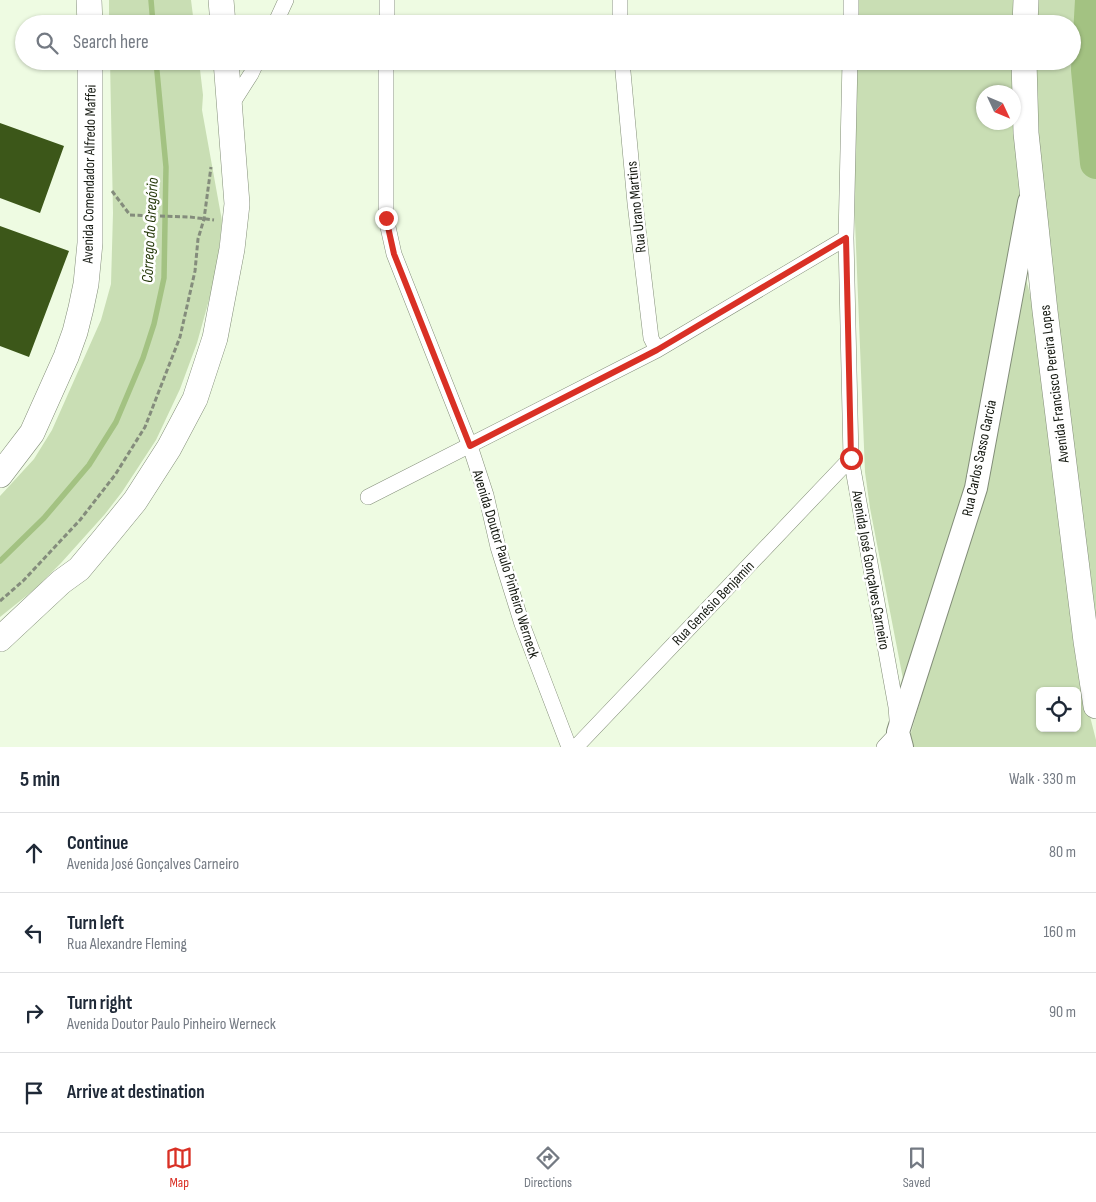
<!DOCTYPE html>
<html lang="en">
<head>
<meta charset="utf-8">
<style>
	:root { --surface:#fff; --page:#f6f6f7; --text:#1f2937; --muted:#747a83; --line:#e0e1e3; --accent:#d93025 }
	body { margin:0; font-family:"Sofia Sans Condensed",sans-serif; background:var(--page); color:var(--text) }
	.controls { position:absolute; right:15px; bottom:15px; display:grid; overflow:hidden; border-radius:8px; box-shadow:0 1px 4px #0004 }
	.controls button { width:45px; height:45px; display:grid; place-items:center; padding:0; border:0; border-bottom:1px solid var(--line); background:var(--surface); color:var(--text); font:25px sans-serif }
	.compass { position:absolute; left:976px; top:85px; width:45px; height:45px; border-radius:50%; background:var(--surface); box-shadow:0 1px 4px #0004; rotate:134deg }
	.stop { position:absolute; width:15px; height:15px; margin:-11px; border:4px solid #d93025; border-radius:50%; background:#fff }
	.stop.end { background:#d93025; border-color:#fff; box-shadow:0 1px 5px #0008 }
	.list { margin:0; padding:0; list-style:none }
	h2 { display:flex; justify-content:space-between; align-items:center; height:65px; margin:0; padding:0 20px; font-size:21px }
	h2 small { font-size:16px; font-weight:400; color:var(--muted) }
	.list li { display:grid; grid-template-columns:32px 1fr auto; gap:15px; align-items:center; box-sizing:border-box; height:80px; padding:0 20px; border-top:1px solid var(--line) }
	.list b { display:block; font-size:19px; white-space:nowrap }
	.list p { margin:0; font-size:16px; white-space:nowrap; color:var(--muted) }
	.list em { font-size:16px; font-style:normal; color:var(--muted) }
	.icon { flex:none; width:28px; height:28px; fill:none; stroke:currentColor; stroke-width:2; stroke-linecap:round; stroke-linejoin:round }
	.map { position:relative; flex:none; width:1096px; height:747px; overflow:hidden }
	.search { position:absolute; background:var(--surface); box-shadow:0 1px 4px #0004; left:15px; right:15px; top:15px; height:55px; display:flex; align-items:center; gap:12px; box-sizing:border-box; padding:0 18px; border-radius:28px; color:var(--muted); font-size:19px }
	.sheet { height:385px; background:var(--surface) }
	nav { display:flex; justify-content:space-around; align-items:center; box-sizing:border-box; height:70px; border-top:1px solid var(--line); background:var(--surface); font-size:14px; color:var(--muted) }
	nav a { display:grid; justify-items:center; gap:2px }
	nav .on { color:var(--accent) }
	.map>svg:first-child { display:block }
	.green { fill:#c9deb4; fill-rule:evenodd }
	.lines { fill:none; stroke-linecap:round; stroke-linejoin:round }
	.stream { stroke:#a3c282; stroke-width:5.5 }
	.river { stroke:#a3c282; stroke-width:32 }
	.building { fill:#3c5719 }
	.street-casing { stroke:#838e79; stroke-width:16 }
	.secondary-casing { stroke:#838e79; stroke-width:24 }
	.primary-casing { stroke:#838e79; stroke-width:26 }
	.path { stroke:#848c7c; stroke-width:3; stroke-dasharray:5 2.5; stroke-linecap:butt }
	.street { stroke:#fff; stroke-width:15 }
	.secondary { stroke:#fff; stroke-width:22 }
	.primary { stroke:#fff; stroke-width:25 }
	.route { stroke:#d93025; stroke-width:6 }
	.labels { text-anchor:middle; stroke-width:5; stroke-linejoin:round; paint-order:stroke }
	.street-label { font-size:15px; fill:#161a12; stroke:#fff }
	.water-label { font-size:16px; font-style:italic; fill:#253809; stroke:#fff }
</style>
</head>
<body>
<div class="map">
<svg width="1096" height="747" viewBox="0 0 1096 747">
	<rect width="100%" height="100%" fill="#eefbe2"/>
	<path class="green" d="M109,0H191L194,24H109Z
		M858,0H1018L1017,24H857Z
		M1039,0H1096V624L1070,437L1058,312L1038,147L1035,61H1072V24H1037Z
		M110,61H199L203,95L202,110L222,221L218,259L212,289L197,343L180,389L156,440L122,492L105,514L61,563L35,589L0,617V496L34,459L52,430L101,320L111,284L113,213Z
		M855,61H1015L1023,200L963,504L904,684L870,508L865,472L854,197ZM984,92H1014V122H984Z
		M1026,279L1031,298L1076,661L1096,740V747H913L910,736L973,519ZM1040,691H1077V728H1040Z"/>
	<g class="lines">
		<path class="stream" d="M151,0L153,24
			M0,561L44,518L89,465L116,422L143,358L154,324L164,278L166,167L156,61"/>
		<path class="river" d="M1091,0L1087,70L1096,163"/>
	</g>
	<path class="building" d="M0,123L64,146L40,213L0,198Z
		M0,226L69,251L29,357L0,346Z"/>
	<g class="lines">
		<defs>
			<path id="street" d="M275,24L286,0
				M387,24V0
				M620,24V0
				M851,24V0
				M386,61V218L394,254L470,446L486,495L498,547L522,624L569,747
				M622,61L635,203L651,338L657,350
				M850,61L846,238L851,458L896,707L898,732L884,747
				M230,107L251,74L257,61
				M368,497L657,350L846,238
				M576,747L851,458"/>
			<path id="secondary" d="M902,747L898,732L976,488L1029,202"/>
			<path id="primary" d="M89,0L90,24
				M221,0L223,24
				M1025,24L1026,0
				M1024,61L1026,133L1045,311L1086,641L1096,706
				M0,475L32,433L66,357L75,332L81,308L86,284L90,243V61
				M0,639L61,582L79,569L104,539L135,501L169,448L195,399L215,338L232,249L237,204L226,61"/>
		</defs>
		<use href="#street" class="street-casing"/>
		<use href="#secondary" class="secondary-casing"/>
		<use href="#primary" class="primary-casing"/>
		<path class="path" d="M112,191L130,215L190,217L214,220
			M0,601L23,581L80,520L115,475L145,427L180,337L195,271L198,239L204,219L211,167"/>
		<use href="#street" class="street"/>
		<use href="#secondary" class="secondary"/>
		<use href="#primary" class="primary"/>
	</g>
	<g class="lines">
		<path class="route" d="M386,218L394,254L470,446L657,350L846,238L851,458"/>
	</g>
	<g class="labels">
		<g class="street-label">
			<text transform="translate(89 174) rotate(-89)" y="5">Avenida Comendador Alfredo Maffei</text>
			<text transform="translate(636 207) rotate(-96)" y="5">Rua Urano Martins</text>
			<text transform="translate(1054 384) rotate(-97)" y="5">Avenida Francisco Pereira Lopes</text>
			<text transform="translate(979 458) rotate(-78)" y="5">Rua Carlos Sasso Garcia</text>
			<text transform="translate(506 564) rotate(73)" y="5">Avenida Doutor Paulo Pinheiro Werneck</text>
			<text transform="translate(871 570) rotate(80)" y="5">Avenida José Gonçalves Carneiro</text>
			<text transform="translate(713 603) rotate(-46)" y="5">Rua Genésio Benjamin</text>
		</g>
		<g class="water-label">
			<text transform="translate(149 230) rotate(-87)" y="6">Córrego do Gregório</text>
		</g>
	</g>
</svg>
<div class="controls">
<button><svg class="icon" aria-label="locate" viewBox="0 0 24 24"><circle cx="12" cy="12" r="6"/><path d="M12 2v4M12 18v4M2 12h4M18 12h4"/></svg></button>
</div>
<svg class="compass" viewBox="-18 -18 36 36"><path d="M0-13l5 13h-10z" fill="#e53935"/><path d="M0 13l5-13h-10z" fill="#747a83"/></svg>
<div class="stop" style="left:851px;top:458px"></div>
<div class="stop end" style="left:386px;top:218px"></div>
<div class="search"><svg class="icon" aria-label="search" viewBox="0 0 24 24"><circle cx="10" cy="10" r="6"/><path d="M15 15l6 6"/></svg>Search here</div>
</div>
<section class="sheet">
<h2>5 min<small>Walk · 330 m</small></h2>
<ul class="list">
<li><svg class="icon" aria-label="ahead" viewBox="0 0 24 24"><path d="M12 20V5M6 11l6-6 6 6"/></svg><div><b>Continue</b><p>Avenida José Gonçalves Carneiro</p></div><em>80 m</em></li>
<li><svg class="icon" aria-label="left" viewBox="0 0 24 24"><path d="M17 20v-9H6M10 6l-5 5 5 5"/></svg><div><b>Turn left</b><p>Rua Alexandre Fleming</p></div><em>160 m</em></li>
<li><svg class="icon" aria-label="right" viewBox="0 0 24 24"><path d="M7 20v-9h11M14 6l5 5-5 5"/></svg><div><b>Turn right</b><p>Avenida Doutor Paulo Pinheiro Werneck</p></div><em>90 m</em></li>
<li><svg class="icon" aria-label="arrive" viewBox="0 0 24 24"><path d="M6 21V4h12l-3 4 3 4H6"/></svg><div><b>Arrive at destination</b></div></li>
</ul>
</section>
<nav>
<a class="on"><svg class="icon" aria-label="map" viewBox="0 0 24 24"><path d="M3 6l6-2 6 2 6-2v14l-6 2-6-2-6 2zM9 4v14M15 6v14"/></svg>Map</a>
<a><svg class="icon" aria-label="directions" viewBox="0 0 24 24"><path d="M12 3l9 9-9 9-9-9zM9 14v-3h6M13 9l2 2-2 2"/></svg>Directions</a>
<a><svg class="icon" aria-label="saved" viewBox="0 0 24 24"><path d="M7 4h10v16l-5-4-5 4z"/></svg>Saved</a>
</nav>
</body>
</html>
